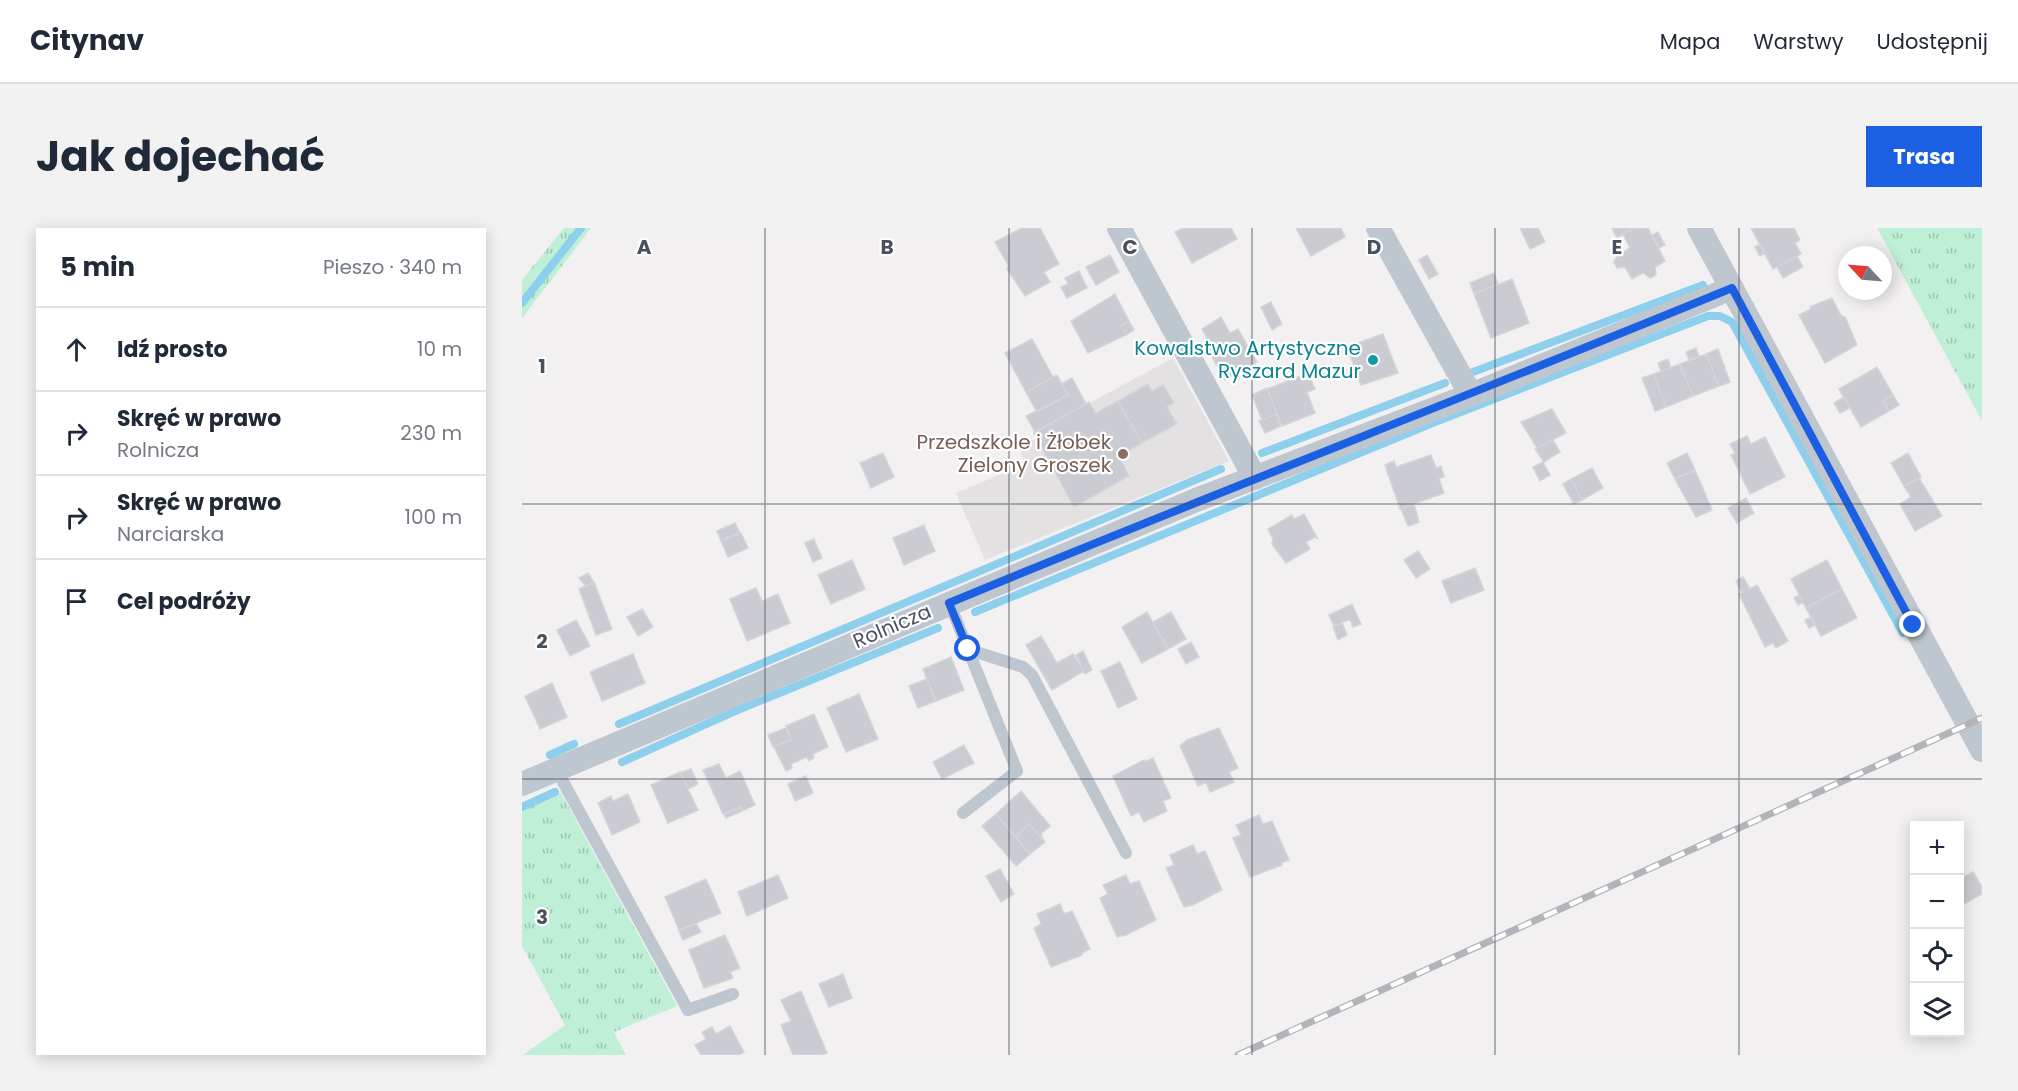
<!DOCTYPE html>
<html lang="pl">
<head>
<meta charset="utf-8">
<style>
	:root { --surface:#fff; --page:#f2f2f3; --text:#1f2937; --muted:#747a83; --line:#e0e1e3; --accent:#1b5fe2 }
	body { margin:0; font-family:Poppins,sans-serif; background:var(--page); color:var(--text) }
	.controls { position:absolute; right:18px; bottom:18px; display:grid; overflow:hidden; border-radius:0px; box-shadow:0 3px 15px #0003 }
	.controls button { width:54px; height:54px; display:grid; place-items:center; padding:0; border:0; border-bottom:2px solid var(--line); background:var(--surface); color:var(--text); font:30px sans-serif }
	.compass { position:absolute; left:1316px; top:18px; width:54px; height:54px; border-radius:50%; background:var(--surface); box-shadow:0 3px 15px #0003; rotate:296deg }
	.stop { position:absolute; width:18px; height:18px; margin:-14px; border:4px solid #1b5fe2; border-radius:50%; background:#fff }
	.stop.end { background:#1b5fe2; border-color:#fff; box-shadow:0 2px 6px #0008 }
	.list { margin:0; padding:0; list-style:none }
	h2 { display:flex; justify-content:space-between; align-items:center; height:78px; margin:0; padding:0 24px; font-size:26px }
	h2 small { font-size:20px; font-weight:400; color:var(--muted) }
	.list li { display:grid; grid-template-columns:39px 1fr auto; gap:18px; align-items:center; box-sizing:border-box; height:84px; padding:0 24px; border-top:2px solid var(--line) }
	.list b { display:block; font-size:22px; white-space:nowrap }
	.list p { margin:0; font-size:20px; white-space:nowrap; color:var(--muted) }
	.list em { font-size:20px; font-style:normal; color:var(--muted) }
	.icon { flex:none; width:33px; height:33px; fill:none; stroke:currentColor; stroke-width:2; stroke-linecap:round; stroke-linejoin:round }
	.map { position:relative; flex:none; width:1460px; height:827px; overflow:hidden; border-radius:0px }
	header { display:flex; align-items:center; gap:36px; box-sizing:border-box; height:84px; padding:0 30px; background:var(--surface); border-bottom:2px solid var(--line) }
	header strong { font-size:28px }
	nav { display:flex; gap:33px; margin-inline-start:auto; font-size:21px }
	.intro { display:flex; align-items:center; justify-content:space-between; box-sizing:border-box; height:144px; padding:0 36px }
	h1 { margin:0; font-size:42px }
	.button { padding:15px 27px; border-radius:0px; background:var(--accent); color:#fff; font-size:21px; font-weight:700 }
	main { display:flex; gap:36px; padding:0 36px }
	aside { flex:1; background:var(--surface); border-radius:0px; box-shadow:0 3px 15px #0003 }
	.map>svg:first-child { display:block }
	.education { fill:#e3e1e2 }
	.grass { fill:url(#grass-tufts) }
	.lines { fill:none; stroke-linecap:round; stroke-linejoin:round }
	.stream { stroke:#8dcfec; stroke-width:8 }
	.building { fill:#caccd2; stroke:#d4d5db; stroke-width:1.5 }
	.service { stroke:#bec6cf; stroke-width:12 }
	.minor { stroke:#bec6cf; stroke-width:24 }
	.rail-casing { stroke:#b2b4ba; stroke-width:7 }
	.rail { stroke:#fff; stroke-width:4.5; stroke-dasharray:14; stroke-linecap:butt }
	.route { stroke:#1b5fe2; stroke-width:8 }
	.grid { fill:none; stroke:#48515d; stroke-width:1.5; stroke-opacity:0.55 }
	.culture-dot { fill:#0f9aa8; stroke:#fff; stroke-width:2 }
	.education-dot { fill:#8d6e63; stroke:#fff; stroke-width:2 }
	.labels { text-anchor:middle; stroke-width:4.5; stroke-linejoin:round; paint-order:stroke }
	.culture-label { font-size:20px; fill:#0d838f; stroke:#fff; text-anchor:end }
	.education-label { font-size:20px; fill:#785e54; stroke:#fff; text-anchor:end }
	.street-label { font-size:20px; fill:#48515d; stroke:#fff }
	.grid-label { font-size:20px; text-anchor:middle; font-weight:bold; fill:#48515d; stroke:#fff; stroke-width:4.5; stroke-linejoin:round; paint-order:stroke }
</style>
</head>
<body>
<header>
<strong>Citynav</strong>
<nav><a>Mapa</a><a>Warstwy</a><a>Udostępnij</a></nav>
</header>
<div class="intro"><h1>Jak dojechać</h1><a class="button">Trasa</a></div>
<main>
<aside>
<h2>5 min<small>Pieszo · 340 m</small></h2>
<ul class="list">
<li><svg class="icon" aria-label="ahead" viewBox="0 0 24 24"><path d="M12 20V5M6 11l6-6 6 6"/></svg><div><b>Idź prosto</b></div><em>10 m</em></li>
<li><svg class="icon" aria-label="right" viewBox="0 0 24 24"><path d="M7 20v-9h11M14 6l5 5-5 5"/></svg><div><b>Skręć w prawo</b><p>Rolnicza</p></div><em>230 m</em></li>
<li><svg class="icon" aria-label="right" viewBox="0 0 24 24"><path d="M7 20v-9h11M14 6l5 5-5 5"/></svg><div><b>Skręć w prawo</b><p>Narciarska</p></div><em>100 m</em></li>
<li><svg class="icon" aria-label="arrive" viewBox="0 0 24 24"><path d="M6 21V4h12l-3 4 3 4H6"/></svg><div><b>Cel podróży</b></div></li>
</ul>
</aside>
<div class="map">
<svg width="1460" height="827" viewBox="0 0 1460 827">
	<defs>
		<pattern id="grass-tufts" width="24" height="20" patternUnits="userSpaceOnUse" patternTransform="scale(1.5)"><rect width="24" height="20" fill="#bfefd6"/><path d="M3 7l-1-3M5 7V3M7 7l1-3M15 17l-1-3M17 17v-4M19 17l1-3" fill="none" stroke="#9dc4b1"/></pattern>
	</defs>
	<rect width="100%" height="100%" fill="#f2f0f0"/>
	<path class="education" d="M651,130L707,233L463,332L434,265L503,236L497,219L515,210L512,205Z"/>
	<path class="grass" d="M42,0H69L0,90V52Z
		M1355,0H1460V193Z
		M39,565L155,778L92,804L104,827H1L43,797L0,718V582Z"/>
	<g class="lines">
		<path class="stream" d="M0,75L59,0
			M951,144L1181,57
			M740,225L923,155
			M453,384L913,194L1186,88H1198L1210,94L1381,405
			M97,496L699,241
			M28,527L52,516
			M100,534L211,484L416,400
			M0,579L33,564"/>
	</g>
	<path class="building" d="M500,0H518L537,36L522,44L528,54L503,68L485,41L486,37L473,14Z
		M661,0H709L715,11L670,35L653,4Z
		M774,0H819L823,9L789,28Z
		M998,0H1016L1023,14L1008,21Z
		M1090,0H1112L1095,10Z
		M1112,0H1126L1143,33L1133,39L1134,47L1128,50L1121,45L1110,51L1103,39L1095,40L1092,34L1095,28L1108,20L1101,6Z
		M1229,0H1272L1278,12L1273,15L1279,26L1251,41Z
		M1136,4L1143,17L1137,20L1130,7Z
		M1238,16L1243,25L1238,28L1233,19Z
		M588,27L597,44L574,57L564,39Z
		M905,27L916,46L907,51L897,32Z
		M1275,28L1281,39L1261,50L1255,39Z
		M557,43L565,60L545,70L539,59L546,56L543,50Z
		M972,45L976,56L952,66L948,55Z
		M990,51L1007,95L969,110L952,66Z
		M593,66L607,93L599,98L604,107L566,125L549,93Z
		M1310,70L1319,88L1323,89L1335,117L1303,135L1277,87L1289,81L1288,79Z
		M749,74L760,96L750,102L739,79Z
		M699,89L708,105L716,101L735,134L703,152L685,120L689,117L680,101Z
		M607,93L612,102L604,107L599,98Z
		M861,106L876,145L839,157L825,119Z
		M510,111L531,149L504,164L483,125Z
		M1174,120L1177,129L1167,132L1164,124Z
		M1196,121L1208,154L1197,158L1184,126Z
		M1184,126L1197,158L1171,168L1158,136Z
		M1146,131L1149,140L1139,143L1136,135Z
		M1158,136L1171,168L1144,179L1132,146Z
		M1355,139L1371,167L1361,173L1367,183L1339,199L1317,161Z
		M786,145L793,161L785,164L793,185L760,198L745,161Z
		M1132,146L1144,179L1133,183L1120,150Z
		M535,147L546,167L515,184L504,164Z
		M550,150L564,176L513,204L504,188L546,167L539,156Z
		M626,156L630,163L641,157L652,175L645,179L655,196L620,215L596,173Z
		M745,160L755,186L740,192L730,167Z
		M1371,167L1377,177L1367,183L1361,173Z
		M1322,169L1328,180L1318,185L1312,175Z
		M596,173L620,215L597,228L607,248L552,279L512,205L567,174L574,185Z
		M1030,181L1044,205L1015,220L999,194Z
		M755,186L759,198L743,205L737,193Z
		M1225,208L1229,216L1243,209L1263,249L1228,266L1209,227L1213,225L1208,216Z
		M1031,212L1038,224L1022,234L1013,221Z
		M361,225L372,249L349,260L338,235Z
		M1165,225L1173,242L1153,251L1145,235Z
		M1386,225L1399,249L1382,258L1369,235Z
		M909,227L914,240L919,238L922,249L917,251L922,265L878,281L863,237L872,233L874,239Z
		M1021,234L1028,247L1018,253L1011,239Z
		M1070,240L1081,260L1060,272L1049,251Z
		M1173,242L1190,282L1174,289L1153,251Z
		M1397,250L1420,288L1393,303L1378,276L1389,269L1382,258Z
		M1049,251L1060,272L1052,276L1041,256Z
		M1224,270L1232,285L1215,295L1206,280Z
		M892,276L897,294L886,298L879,281Z
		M782,286L796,311L793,309L784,314L788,321L764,335L750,316L751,311L746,301L770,287L772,291Z
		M213,295L218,305L199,313L195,303Z
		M402,297L413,323L382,337L371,310Z
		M219,305L226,320L206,329L199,313Z
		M292,311L300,330L291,334L283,315Z
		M896,323L908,341L894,350L882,332Z
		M330,332L343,361L309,376L296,347Z
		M1305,332L1320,361L1284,380L1269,351Z
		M953,340L962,362L929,375L920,353Z
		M66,345L72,355L64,358L57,350Z
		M1221,349L1228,361L1235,357L1266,413L1254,420L1251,415L1243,419L1217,366L1220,365L1214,353Z
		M72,354L90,401L74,407L57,361Z
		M234,360L240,373L256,366L268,395L225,413L208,371Z
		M1320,361L1335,390L1299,408L1284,380Z
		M1277,367L1281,374L1276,377L1272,370Z
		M830,376L839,396L831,399L828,391L812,398L807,387Z
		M120,381L131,399L116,408L105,389Z
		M625,384L646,421L620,435L600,399Z
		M649,384L664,411L646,421L631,394Z
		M1289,389L1293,397L1287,400L1283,392Z
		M54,392L68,418L48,428L35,402Z
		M820,395L825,407L816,412L811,399Z
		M519,408L535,435L551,426L562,443L530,462L504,417Z
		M669,414L677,429L664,436L656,421Z
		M561,423L570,442L563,446L554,427Z
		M111,426L123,455L80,473L68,444Z
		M429,429L442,462L414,473L401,441Z
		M598,434L615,471L596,480L579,443Z
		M405,451L414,473L396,480L387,458Z
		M30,455L45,489L18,501L3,468Z
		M337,466L356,511L324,524L305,480Z
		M292,486L306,519L291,526L292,530L287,533L285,529L269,536L270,540L264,543L252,519L269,512L264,498Z
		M264,500L269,511L251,519L246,507Z
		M697,500L716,540L707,544L712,554L688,564L684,554L676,558L658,518L665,512Z
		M442,517L452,535L420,551L411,534Z
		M631,530L649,570L641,573L645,583L622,594L617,584L609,588L591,548L622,532L623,534Z
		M197,536L204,550L218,543L233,577L220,583L219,579L201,586L181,542Z
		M169,541L176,556L166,561L158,545Z
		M158,544L176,582L146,595L129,557Z
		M284,548L291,565L273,573L266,556Z
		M499,563L528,598L519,606L522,613L507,596L493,609L474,586Z
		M106,566L118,594L90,607L76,575L89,568L91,573Z
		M219,579L220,583L204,590L202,586Z
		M474,586L508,626L494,638L460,598Z
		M737,587L741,596L750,593L767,632L759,635L760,637L728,649L711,610L719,607L714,597Z
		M507,596L523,614L508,626L493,609Z
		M671,617L675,626L683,623L700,662L671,677L662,679L644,640L652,637L648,627Z
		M478,641L492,666L479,674L464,648Z
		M1451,644L1460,659V666L1440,677L1438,651Z
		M256,647L266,670L225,688L216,664Z
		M604,647L608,656L617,653L634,692L604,707L595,709L578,670L586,666L581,657Z
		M184,651L199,685L157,702L143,669Z
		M538,676L542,686L550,683L568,721L560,725V727L529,739L512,700L519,696L515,686Z
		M174,695L179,704L161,712L157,703Z
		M203,707L218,740L208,744L211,750L182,760L167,722Z
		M321,746L330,770L307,779L297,756Z
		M279,763L305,825L300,827H271L259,797L269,793L259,772Z
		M208,798L222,824L217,827H179L173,817L184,811L180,804L190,799L194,806Z"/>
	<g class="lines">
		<path class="service" d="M427,374L495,543L441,585
			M445,421L501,439L510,447L604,625
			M34,541L166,782L211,766"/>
		<path class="minor" d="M597,0L733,250
			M856,0L949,167
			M1177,0L1460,522
			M0,556L674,272L949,167L1210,60"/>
		<defs>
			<path id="rail" d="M716,827L1460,490"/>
		</defs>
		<use href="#rail" class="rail-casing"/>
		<use href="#rail" class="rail"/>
	</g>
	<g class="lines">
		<path class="route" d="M446,421L427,375C687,267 950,167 1210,60L1391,397"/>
	</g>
	<path class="grid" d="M243,0V827M487,0V827M730,0V827M973,0V827M1217,0V827M0,276H1460M0,551H1460"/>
	<circle class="culture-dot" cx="851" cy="132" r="6"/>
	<circle class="education-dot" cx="601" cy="226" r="6"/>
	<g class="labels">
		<g class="culture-label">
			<text x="839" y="127">Kowalstwo Artystyczne<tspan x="839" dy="23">Ryszard Mazur</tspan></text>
		</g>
		<g class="education-label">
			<text x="589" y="221">Przedszkole i Żłobek<tspan x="589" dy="23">Zielony Groszek</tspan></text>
		</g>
		<g class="street-label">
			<text transform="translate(370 398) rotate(-23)" y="7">Rolnicza</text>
		</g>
	</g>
	<g class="grid-label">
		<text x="122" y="26">A</text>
		<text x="365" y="26">B</text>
		<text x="608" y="26">C</text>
		<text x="852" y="26">D</text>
		<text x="1095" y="26">E</text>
		<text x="20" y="145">1</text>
		<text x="20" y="420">2</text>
		<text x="20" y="696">3</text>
	</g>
</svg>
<div class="controls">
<button>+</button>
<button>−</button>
<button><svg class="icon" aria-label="locate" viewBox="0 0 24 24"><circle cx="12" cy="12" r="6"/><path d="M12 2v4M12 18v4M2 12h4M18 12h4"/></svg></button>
<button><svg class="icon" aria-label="layers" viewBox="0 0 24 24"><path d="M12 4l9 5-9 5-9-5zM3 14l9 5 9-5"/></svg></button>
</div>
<svg class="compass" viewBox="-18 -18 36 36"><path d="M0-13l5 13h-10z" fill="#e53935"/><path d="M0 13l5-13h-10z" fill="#747a83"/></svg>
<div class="stop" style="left:446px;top:421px"></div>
<div class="stop end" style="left:1391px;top:397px"></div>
</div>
</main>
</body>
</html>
